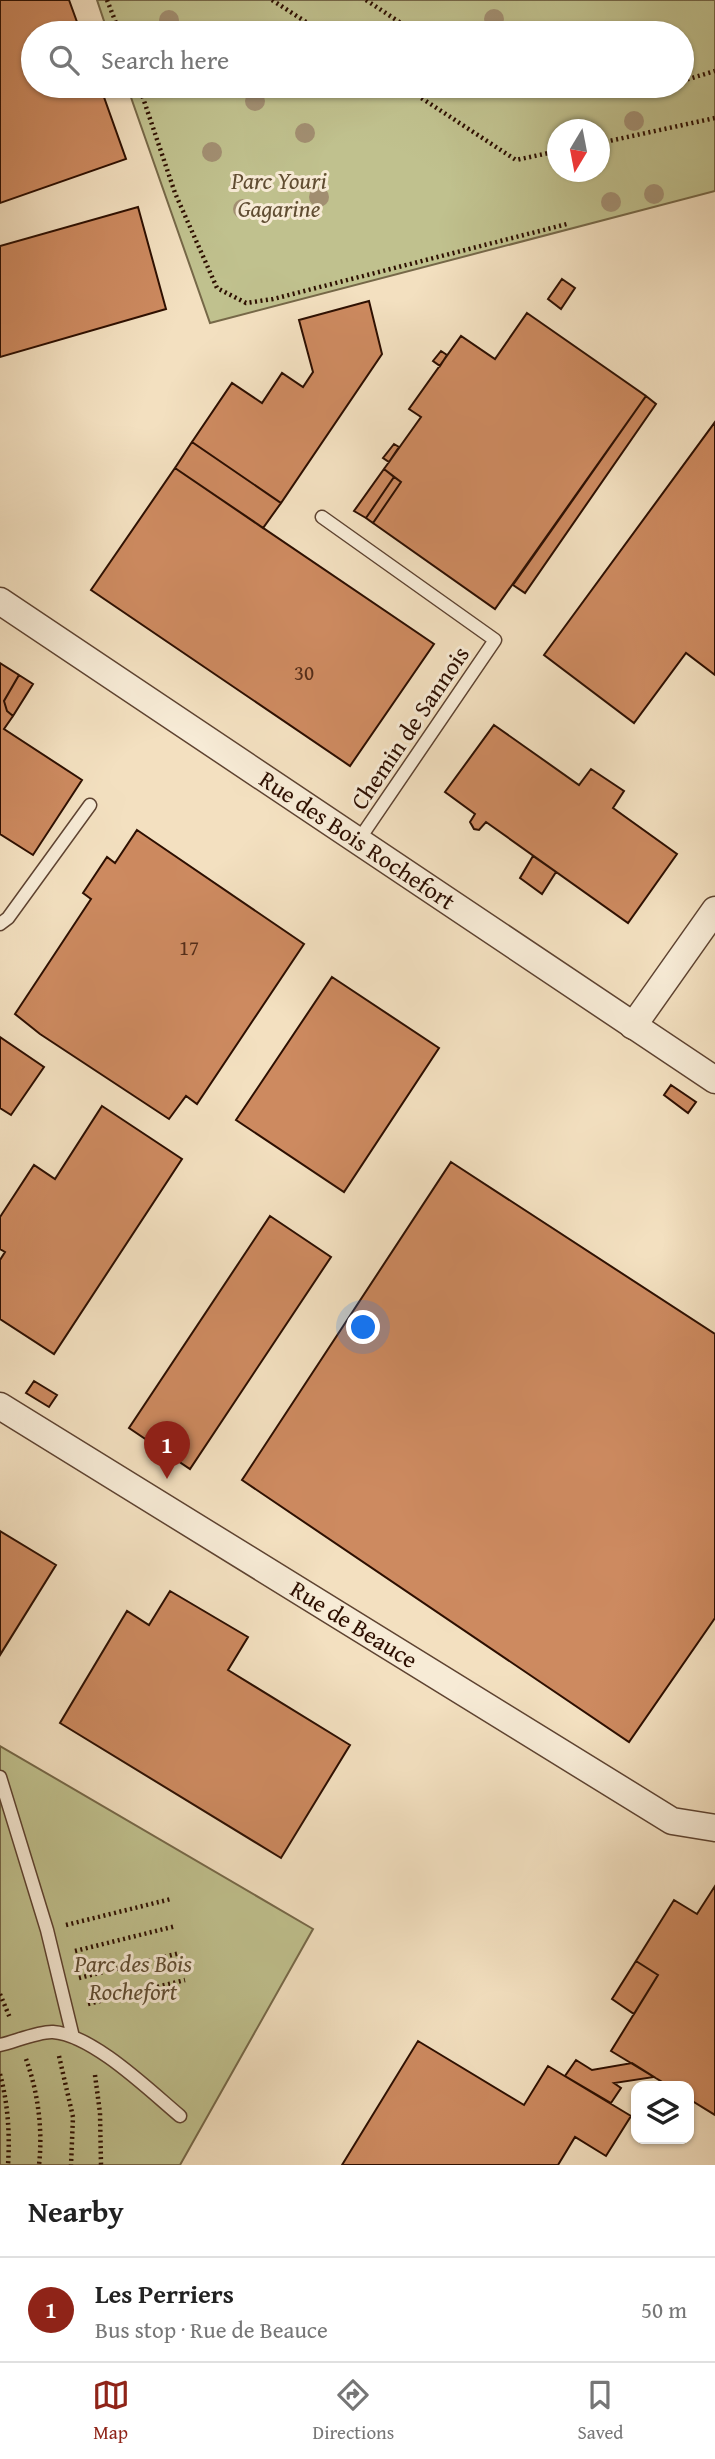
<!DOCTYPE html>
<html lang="en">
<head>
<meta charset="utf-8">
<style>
	:root { --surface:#fff; --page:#f6f6f6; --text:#222; --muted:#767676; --line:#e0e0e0; --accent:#8f2418 }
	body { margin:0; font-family:"Gentium Book Plus",serif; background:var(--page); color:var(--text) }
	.controls { position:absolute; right:21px; bottom:21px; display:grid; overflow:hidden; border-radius:14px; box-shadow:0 2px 5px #0004 }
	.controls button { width:63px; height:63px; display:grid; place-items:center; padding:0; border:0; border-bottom:2px solid var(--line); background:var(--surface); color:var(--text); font:35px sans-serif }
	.compass { position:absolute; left:547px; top:119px; width:63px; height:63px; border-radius:50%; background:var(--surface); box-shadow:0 2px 5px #0004; rotate:190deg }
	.you { position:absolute; left:364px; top:1328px; width:24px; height:24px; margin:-18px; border:5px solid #fff; border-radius:50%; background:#1a73e8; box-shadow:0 0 0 10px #1a73e833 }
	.badge { display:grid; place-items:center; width:46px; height:46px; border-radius:50%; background:var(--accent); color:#fff; font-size:23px; font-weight:700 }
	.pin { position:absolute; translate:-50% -58px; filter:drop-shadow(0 2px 4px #0008) }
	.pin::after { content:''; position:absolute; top:37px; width:24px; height:21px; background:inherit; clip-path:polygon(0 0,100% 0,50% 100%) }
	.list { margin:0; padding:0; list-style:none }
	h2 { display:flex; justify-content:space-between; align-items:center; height:91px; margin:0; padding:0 28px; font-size:30px }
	h2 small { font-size:23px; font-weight:400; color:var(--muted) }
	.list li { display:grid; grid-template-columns:46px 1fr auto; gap:21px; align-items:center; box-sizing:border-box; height:105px; padding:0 28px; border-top:2px solid var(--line) }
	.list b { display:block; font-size:26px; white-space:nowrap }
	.list p { margin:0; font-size:23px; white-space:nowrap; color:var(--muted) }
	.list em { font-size:23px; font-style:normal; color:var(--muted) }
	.icon { flex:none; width:38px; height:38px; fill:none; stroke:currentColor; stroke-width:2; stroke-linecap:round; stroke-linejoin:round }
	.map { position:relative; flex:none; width:715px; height:2165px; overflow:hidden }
	.search { position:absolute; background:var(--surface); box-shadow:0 2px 5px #0004; left:21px; right:21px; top:21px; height:77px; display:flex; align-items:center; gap:18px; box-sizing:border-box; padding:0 24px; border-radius:38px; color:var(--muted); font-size:26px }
	.sheet { height:196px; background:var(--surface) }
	nav { display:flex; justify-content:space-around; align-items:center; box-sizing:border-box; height:98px; border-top:2px solid var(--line); background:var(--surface); font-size:19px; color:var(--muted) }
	nav a { display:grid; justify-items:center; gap:4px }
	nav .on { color:var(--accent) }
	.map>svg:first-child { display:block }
	.green { fill:#c0c18e; stroke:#766848; stroke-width:2; fill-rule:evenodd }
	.building { fill:#cd8a60; stroke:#2d0f01; stroke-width:2 }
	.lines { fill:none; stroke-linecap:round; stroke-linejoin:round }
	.lane-casing { stroke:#5e4331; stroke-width:15 }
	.street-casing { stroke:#5e4331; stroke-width:29 }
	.path { stroke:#2d0f01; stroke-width:4.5; stroke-dasharray:2 3.5; stroke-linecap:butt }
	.lane { stroke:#f7ebd6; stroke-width:12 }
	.street { stroke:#f7ebd6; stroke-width:26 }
	.tree { fill:#a28f72 }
	.labels { text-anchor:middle; stroke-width:6; stroke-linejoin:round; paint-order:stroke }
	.number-label { font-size:21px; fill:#552e19 }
	.park-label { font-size:24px; font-style:italic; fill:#604d32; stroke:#f7ebd6 }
	.street-label { font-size:24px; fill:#2d0f01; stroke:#f7ebd6 }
</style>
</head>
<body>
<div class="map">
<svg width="715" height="2165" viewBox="0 0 715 2165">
	<rect width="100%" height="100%" fill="#f3e0c0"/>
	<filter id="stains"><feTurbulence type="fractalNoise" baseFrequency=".00286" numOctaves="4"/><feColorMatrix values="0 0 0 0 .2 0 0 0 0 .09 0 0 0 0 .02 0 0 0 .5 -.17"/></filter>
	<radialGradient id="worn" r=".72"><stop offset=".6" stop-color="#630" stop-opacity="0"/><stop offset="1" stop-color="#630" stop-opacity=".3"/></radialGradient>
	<path class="green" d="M97,0H715V191L210,323L127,86H682V33H108ZM558,130H600V172H558Z
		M0,1746L313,1929L180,2165H0Z"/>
	<path class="building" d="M0,0H69L81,33H33V86H100L126,159L0,203Z
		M138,207L166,309L0,357V246Z
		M562,279L575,288L561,309L548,299Z
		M369,301L382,354L281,503L192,442L232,383L262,403L282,373L303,387L313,372L299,320Z
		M527,313L646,396L495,609L373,523L401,482L384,469L421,417L409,409L461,336L495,359Z
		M441,351L447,355L440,366L433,361Z
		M646,396L656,404L525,593L513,585Z
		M715,422V675L686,653L634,723L544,655Z
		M192,442L281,503L263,528L175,468Z
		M394,444L399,447L389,462L383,458Z
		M175,468L434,644L350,766L91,590Z
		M384,469L394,477L366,518L354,511Z
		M394,477L401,482L373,523L366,518Z
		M0,663L19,675L4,701L7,711L13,716L4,729L82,780L33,855L0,834Z
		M19,675L33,684L13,716L7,711L4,701Z
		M494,725L579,785L591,769L624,791L613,808L677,854L628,923L486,822L479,830L474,829L470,822L475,814L445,792Z
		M137,830L304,944L197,1104L186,1096L169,1119L40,1034L15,1014L91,899L83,893L107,857L115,863Z
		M533,856L556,872L542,894L520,878Z
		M332,977L439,1048L344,1192L236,1120Z
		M0,1037L44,1067L11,1115L0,1108Z
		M671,1085L696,1102L688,1113L664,1095Z
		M102,1106L182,1159L54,1354L0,1319V1260L5,1252L0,1249V1217L34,1165L55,1179Z
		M451,1162L715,1334V1618L629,1742L242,1480Z
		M270,1216L331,1257L190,1469L129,1428Z
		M34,1381L57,1395L49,1407L26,1393Z
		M0,1531L56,1565L0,1655Z
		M170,1591L248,1637L228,1670L350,1745L281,1858L60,1723L127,1611L149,1625Z
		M715,1886V2115L689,2099V2086H669L611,2051L658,1975L636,1961L674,1900L697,1914Z
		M636,1961L658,1975L634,2014L612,1999Z
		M418,2041L524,2105L548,2066L631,2116L606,2156L575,2137L558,2165H342Z
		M576,2060L592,2070L632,2063L654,2077L614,2083L621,2088L611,2103L565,2076Z"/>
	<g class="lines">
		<defs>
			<path id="lane" d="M322,517L495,640L358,841
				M0,924L8,918L90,805
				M0,1777L47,1930L73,2037
				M0,2045C14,2042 39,2031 53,2032C93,2035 149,2090 180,2116"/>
			<g id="street">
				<path id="s1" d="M0,601L715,1080"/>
				<path d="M633,1026L715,910"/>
				<path id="s2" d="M0,1406L672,1821L715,1828"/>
			</g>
		</defs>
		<use href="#lane" class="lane-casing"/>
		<use href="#street" class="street-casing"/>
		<path class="path" d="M107,0L120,33
			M272,0L323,33
			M366,0L416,33
			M682,81L715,71
			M139,86L175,193L217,288L246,303L273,299L567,224
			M403,86L516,160L558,151
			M520,86L546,94L604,95L665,86
			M600,143L715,118
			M66,1925L171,1899
			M75,1951L176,1926
			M79,1978L180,1953
			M0,1994L10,2018
			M88,2004L185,1980
			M59,2056L73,2117L71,2165
			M26,2059C38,2092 43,2130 39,2165
			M0,2074C8,2104 10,2134 8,2165
			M95,2075L100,2113L101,2165"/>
		<use href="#lane" class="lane"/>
		<use href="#street" class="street"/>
	</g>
	<g class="tree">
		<circle cx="494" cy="19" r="10"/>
		<circle cx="169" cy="20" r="10"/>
		<circle cx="255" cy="101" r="10"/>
		<circle cx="634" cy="121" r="10"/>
		<circle cx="305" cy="133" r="10"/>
		<circle cx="212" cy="152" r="10"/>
		<circle cx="654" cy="194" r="10"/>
		<circle cx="319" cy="197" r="10"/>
		<circle cx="611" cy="202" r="10"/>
		<circle cx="243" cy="209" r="10"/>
	</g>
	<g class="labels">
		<g class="number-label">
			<text x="304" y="680">30</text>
			<text x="189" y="955">17</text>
		</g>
		<g class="park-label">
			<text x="279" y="189">Parc Youri<tspan x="279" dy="28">Gagarine</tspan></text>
			<text x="133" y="1972">Parc des Bois<tspan x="133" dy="28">Rochefort</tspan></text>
		</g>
		<g class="street-label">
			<text transform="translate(410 728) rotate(-56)" y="8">Chemin de Sannois</text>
			<text dy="8" stroke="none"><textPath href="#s1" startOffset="430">Rue des Bois Rochefort</textPath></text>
			<text dy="8" stroke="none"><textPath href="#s2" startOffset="416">Rue de Beauce</textPath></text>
		</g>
	</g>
	<rect width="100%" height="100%" filter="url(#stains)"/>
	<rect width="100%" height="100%" fill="url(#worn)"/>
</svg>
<div class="controls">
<button><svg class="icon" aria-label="layers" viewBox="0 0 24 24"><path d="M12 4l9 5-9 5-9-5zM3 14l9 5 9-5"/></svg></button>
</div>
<svg class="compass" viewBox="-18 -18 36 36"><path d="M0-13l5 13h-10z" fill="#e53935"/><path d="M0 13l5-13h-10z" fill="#767676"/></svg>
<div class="you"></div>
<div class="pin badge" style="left:167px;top:1479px">1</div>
<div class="search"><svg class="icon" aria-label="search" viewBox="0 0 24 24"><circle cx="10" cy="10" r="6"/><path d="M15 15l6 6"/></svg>Search here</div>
</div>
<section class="sheet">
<h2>Nearby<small></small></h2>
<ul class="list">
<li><span class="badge">1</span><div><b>Les Perriers</b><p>Bus stop · Rue de Beauce</p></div><em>50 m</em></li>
</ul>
</section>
<nav>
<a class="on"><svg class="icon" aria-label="map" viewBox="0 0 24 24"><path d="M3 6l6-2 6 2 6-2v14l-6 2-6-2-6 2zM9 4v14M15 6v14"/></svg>Map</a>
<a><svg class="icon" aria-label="directions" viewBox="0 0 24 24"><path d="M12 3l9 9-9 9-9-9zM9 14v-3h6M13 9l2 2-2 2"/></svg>Directions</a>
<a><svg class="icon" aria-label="saved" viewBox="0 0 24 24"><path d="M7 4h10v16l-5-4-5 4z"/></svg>Saved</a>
</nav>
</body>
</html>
